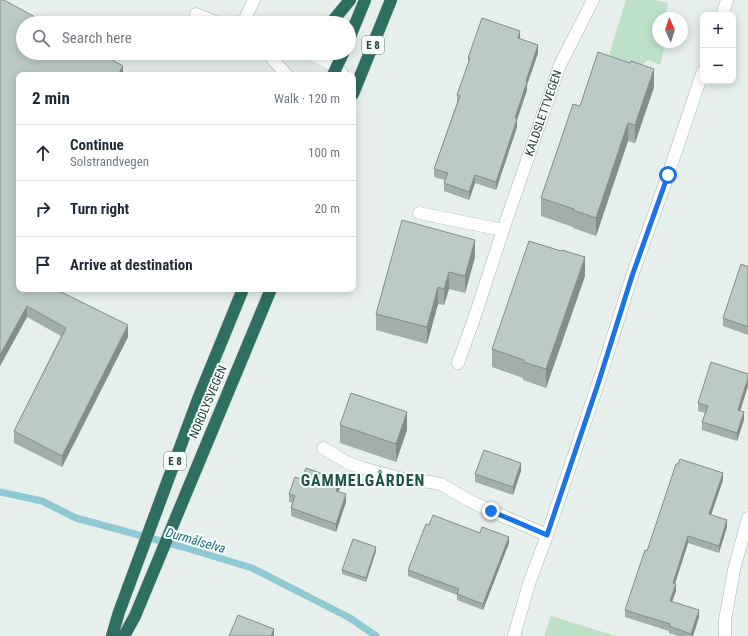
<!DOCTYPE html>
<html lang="en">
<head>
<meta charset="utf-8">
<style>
	:root { --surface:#fff; --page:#f2f2f3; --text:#1f2937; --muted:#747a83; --line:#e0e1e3 }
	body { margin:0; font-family:"Roboto Condensed",sans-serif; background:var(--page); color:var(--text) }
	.controls { position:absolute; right:12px; top:12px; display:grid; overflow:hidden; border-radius:8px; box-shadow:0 2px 10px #0003 }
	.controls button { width:36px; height:36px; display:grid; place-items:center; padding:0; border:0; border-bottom:1px solid var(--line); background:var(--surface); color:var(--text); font:20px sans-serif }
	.compass { position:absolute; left:652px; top:12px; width:36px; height:36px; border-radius:50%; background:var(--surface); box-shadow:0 2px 10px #0003; rotate:356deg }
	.stop { position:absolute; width:12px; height:12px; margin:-9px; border:3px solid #1a73e8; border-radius:50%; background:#fff }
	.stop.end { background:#1a73e8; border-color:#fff; box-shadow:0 1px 4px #0008 }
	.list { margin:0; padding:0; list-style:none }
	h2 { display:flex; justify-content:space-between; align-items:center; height:52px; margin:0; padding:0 16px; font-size:17px }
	h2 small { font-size:13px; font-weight:400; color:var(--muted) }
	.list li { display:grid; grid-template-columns:26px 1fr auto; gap:12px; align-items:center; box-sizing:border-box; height:56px; padding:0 16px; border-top:1px solid var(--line) }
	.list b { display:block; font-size:15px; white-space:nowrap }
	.list p { margin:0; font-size:13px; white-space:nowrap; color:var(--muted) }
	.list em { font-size:13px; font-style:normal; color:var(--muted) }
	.icon { flex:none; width:22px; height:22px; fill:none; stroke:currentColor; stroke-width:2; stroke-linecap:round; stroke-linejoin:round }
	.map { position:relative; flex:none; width:748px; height:636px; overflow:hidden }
	.search { position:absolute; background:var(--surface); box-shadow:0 2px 10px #0003; left:16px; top:16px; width:340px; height:44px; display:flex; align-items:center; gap:10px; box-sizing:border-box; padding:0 14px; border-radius:22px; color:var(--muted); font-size:15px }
	.panel { position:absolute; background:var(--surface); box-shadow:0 2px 10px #0003; left:16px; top:72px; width:340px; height:220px; border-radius:8px }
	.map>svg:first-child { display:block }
	.green { fill:#bfe0c8 }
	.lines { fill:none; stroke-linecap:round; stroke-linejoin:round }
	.stream { stroke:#8ec9d4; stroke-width:7 }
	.minor-casing { stroke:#a8b8b2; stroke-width:13 }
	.highway-casing { stroke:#c2cac8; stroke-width:13 }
	.minor { stroke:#fff; stroke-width:12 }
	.highway { stroke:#2f6f62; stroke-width:12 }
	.wall { fill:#a1aea9 }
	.shaded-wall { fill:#838d89 }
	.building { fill:#bbcac4; stroke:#838d89 }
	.route { stroke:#1a73e8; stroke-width:5 }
	.labels { text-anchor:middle; stroke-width:4; stroke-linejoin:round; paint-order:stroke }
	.shield { fill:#f7fbf9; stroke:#637a73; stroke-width:1 }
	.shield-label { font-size:11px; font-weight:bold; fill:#24423a }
	.street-label { font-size:12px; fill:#24423a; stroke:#f7fbf9 }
	.water-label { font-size:13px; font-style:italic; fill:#1c6f80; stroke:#f7fbf9 }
	.district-label { font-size:16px; font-weight:bold; letter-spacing:1px; fill:#1f5548; stroke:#f7fbf9 }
</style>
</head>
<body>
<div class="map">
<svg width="748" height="636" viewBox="0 0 748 636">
	<rect width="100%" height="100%" fill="#e6efeb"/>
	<path class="green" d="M626,0H654L668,3L666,12L679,15L678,18H658V42H666L660,65L648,60L637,69L607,62Z
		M551,616L616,636H544Z"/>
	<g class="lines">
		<path class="stream" d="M0,492L42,501L76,518L183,547L252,568L350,618L376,636"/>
		<defs>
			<g id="minor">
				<path d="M196,14L218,23"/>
				<path d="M722,15L727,0"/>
				<path d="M243,23L254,0"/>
				<path d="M268,53L275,62L287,75"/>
				<path d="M308,53L337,67L343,75"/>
				<path d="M419,213L503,230"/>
				<path id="s1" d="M458,363L474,319L503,230L560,65L593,0"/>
				<path d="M323,448L348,463L362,468L407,480L430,482L441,484L468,500L491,511L547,535"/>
				<path d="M514,636L529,584L547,535L598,384L632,276L668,175L703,71"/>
				<path d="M725,636V620L734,570L748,518"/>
			</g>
			<path id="highway" d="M331,23L350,0
				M349,39L365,0
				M333,75L343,53
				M353,94L391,0
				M112,636L119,612L198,399L243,289
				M124,636L135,616L271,289"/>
		</defs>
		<use href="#minor" class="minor-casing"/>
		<use href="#highway" class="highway-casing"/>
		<use href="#minor" class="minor"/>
		<use href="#highway" class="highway"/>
	</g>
	<path class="wall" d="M0,0L123,75H19V289L128,337L62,467L14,443V431L61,336L27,317L0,366Z
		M520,39L538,53L527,85V90L517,119V127L496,190L475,183L469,200L444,191V183L445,180L434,177V169L457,102V95L468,64V58Z
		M654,87L635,143L628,141L596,236L573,228V227L541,216V198L580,106Z
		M475,257L465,293L449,289L444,305L438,304L427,344L376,330V314Z
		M748,267V335L723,326V318Z
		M585,276L546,388L523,380V378L492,367V349Z
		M748,386L740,410L744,420L737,441L702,430V422L705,413L698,411V403Z
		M340,425L407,430L396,462L340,443Z
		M521,471L513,495L475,482V474Z
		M302,479L340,488L338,491L346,502L336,532L291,516V508L293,503L289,502V494Z
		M723,480L711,515L727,527L719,553L688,543L675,583L676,591L672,601L699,617L693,636H678L669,633V631L625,617V610L647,551Z
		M429,525L480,533L509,543L483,610L457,600V595L408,576V570Z
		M376,551L366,582L342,574V570Z"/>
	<path class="shaded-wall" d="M520,31V39L518,38Z
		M538,45V53L527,85V90L515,126V118L526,81Z
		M123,66V75H118Z
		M654,69V87L635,143V125Z
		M517,119V127L496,190V182Z
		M628,123V141L596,236V218Z
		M475,175V183L469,200V192Z
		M475,240V257L465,293V276Z
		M585,257V276L546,388V369Z
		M449,272V289L444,305V289Z
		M438,287V304L427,344V327Z
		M27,306V317L0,366V355Z
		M128,325V337L62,467V456Z
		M748,378V386L738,418V410Z
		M407,412V430L396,462V444Z
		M744,412V420L737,441V433Z
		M521,463V471L513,495V487Z
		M723,473V480L709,521V514Z
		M340,480V488L336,499V491Z
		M346,494V502L336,532V524Z
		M727,520V527L719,553V546Z
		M688,536V543L673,590V583Z
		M509,537V543L483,610V604Z
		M376,547V551L366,582V578Z
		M676,584V591L670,608V601Z
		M699,610V617L693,636H691V634Z
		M274,629V636H271Z"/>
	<path class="building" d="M0,0H4L46,23H23V53H100L123,66L118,75H19V289H55L128,325L62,456L14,431L66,328L27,306L0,355Z
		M482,18L520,31L518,38L538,45L526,81L527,82L515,118L517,119L496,182L475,175L469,192L444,183L448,173L434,169L460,96L457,95L470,58H468Z
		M598,52L630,63L631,61L654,69L635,125L628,123L596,218L573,210L574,209L541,198L573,104L580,106Z
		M402,220L475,240L465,276L449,272L444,289L438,287L427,327L376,314Z
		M529,241L561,251L562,250L585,257L546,369L523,362L524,360L492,349Z
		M741,264L748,267V327L723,318Z
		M711,362L748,374V378L738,410L744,412L737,433L702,422L708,406L698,403Z
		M351,393L407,412L396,444L340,425Z
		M484,450L521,463L513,487L475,474Z
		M680,459L723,473L709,514L727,520L719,546L688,536L673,583L676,584L670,601L699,610L691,634L669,626L670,624L625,610L645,550L647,551L676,464H678Z
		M306,468L340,480L336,491L346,494L336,524L291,508L295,496L289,494L295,477L302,479Z
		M433,515L480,533L482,527L509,537L483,604L457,594L459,589L408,570L426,524L429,525Z
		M353,539L376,547L366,578L342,570Z
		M238,615L274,629L271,636H229Z"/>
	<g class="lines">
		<path class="route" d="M491,511L547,535L598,384L632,276L668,175"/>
	</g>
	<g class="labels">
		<g class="shield">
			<rect x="362" y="36" width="22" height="18" rx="3"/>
			<rect x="164" y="452" width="22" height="18" rx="3"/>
		</g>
		<g class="shield-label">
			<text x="373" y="49">E 8</text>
			<text x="175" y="465">E 8</text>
		</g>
		<g class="street-label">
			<text dy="4" stroke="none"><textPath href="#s1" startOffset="264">KALDSLETTVEGEN</textPath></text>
			<text transform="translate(208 402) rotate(-67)" y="4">NORDLYSVEGEN</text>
		</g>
		<g class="water-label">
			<text transform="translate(196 540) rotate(16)" y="5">Durmålselva</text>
		</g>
		<g class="district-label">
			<text x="363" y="486">GAMMELGÅRDEN</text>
		</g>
	</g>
</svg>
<div class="controls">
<button>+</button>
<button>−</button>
</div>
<svg class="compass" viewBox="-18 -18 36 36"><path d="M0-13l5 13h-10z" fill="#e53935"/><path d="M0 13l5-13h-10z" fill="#747a83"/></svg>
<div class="stop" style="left:668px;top:175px"></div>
<div class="stop end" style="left:491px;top:511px"></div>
<div class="search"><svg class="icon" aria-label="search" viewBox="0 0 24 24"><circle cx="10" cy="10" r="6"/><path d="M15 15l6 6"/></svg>Search here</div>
<section class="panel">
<h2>2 min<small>Walk · 120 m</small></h2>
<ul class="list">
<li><svg class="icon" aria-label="ahead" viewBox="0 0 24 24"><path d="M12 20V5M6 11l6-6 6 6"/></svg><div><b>Continue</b><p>Solstrandvegen</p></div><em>100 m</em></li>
<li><svg class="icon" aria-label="right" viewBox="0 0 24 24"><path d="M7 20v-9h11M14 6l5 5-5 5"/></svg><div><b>Turn right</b></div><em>20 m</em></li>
<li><svg class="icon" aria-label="arrive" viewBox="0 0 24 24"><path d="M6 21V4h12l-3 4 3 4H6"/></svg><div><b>Arrive at destination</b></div></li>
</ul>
</section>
</div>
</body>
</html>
